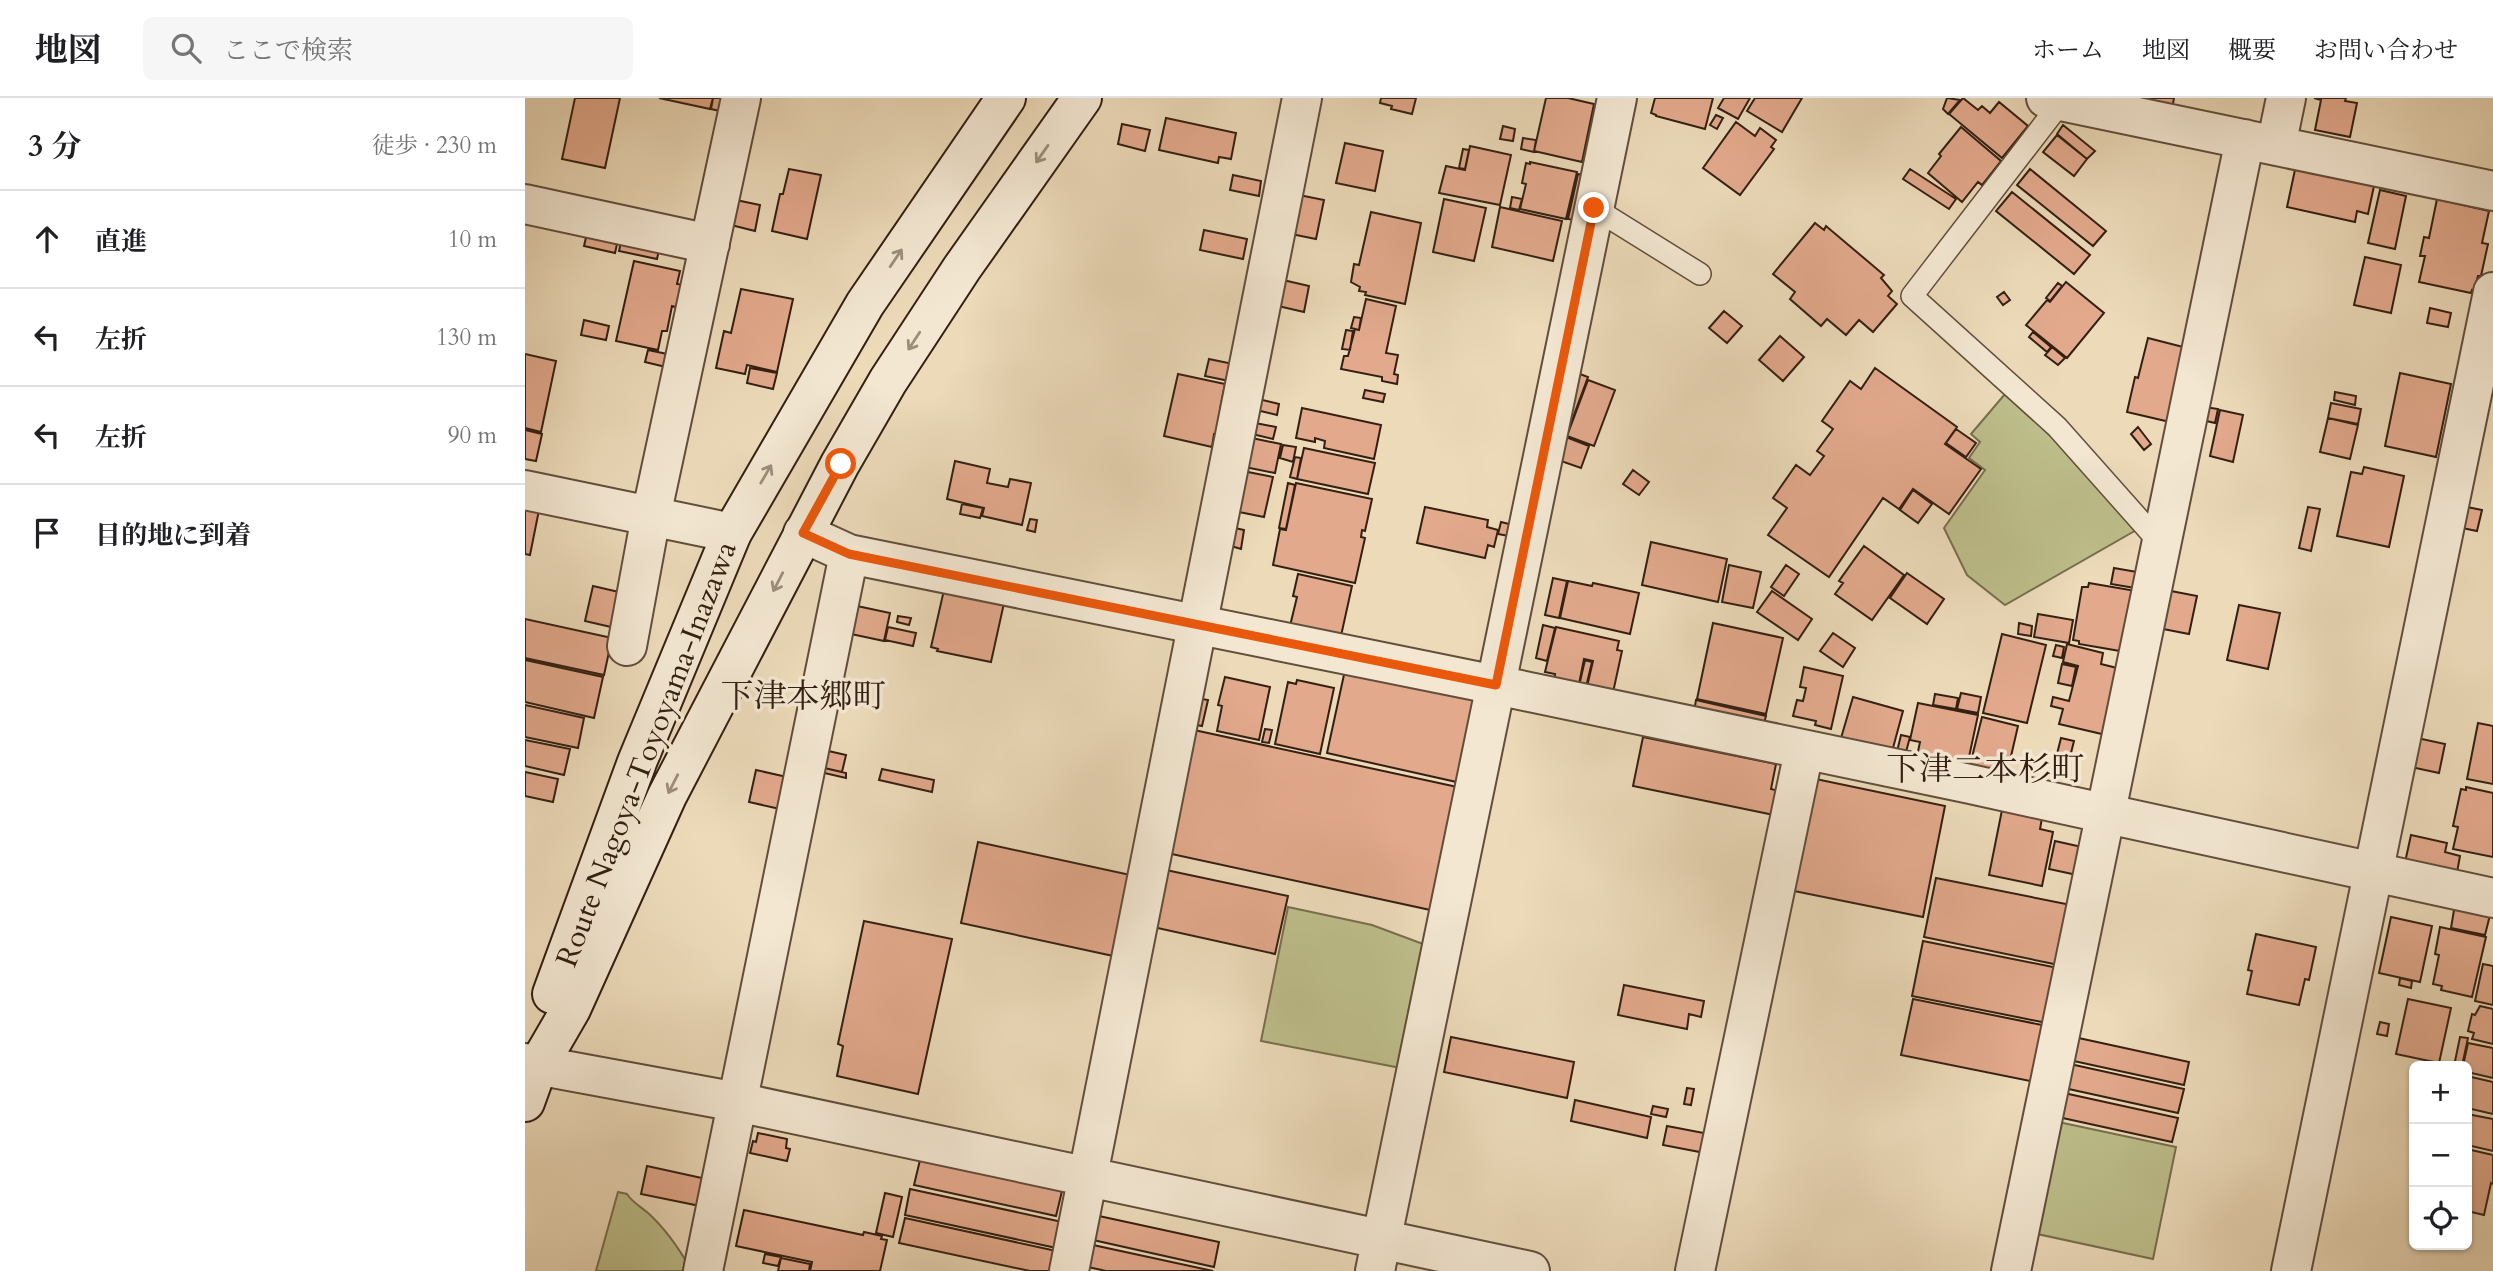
<!DOCTYPE html>
<html lang="ja">
<head>
<meta charset="utf-8">
<style>
	:root { --surface:#fff; --page:#f6f6f6; --text:#202124; --muted:#757577; --line:#e0e0e0 }
	body { margin:0; font-family:Cardo,"Noto Serif JP",serif; background:var(--page); color:var(--text) }
	.controls { position:absolute; right:21px; bottom:21px; display:grid; overflow:hidden; border-radius:10px; box-shadow:0 2px 5px #0004 }
	.controls button { width:63px; height:63px; display:grid; place-items:center; padding:0; border:0; border-bottom:2px solid var(--line); background:var(--surface); color:var(--text); font:35px sans-serif }
	.stop { position:absolute; width:21px; height:21px; margin:-16px; border:5px solid #ea580c; border-radius:50%; background:#fff }
	.stop.end { background:#ea580c; border-color:#fff; box-shadow:0 2px 7px #0008 }
	.list { margin:0; padding:0; list-style:none }
	h2 { display:flex; justify-content:space-between; align-items:center; height:91px; margin:0; padding:0 28px; font-size:30px }
	h2 small { font-size:23px; font-weight:400; color:var(--muted) }
	.list li { display:grid; grid-template-columns:46px 1fr auto; gap:21px; align-items:center; box-sizing:border-box; height:98px; padding:0 28px; border-top:2px solid var(--line) }
	.list b { display:block; font-size:26px; white-space:nowrap }
	.list em { font-size:23px; font-style:normal; color:var(--muted) }
	.icon { flex:none; width:38px; height:38px; fill:none; stroke:currentColor; stroke-width:2; stroke-linecap:round; stroke-linejoin:round }
	.map { position:relative; flex:none; width:1968px; height:1173px; overflow:hidden }
	header { display:flex; align-items:center; gap:42px; box-sizing:border-box; height:98px; padding:0 35px; background:var(--surface); border-bottom:2px solid var(--line) }
	header strong { font-size:33px }
	nav { display:flex; gap:38px; margin-inline-start:auto; font-size:24px }
	.search { width:490px; height:63px; background:var(--page); display:flex; align-items:center; gap:18px; box-sizing:border-box; padding:0 24px; border-radius:10px; color:var(--muted); font-size:26px }
	main { display:flex }
	aside { flex:1; background:var(--surface) }
	.map>svg:first-child { display:block }
	.green { fill:#bdbe8b; stroke:#786f4e; stroke-width:2 }
	.building { fill:#e2a98c; stroke:#342012; stroke-width:2 }
	.lines { fill:none; stroke-linecap:round; stroke-linejoin:round }
	.lane-casing { stroke:#624e3c; stroke-width:24 }
	.street-casing { stroke:#624e3c; stroke-width:42 }
	.secondary-casing { stroke:#342012; stroke-width:42 }
	.lane { stroke:#f3e7d2; stroke-width:21 }
	.street { stroke:#f3e7d2; stroke-width:38 }
	.secondary { stroke:#f3e7d2; stroke-width:38 }
	.oneway { stroke:#9d8d7c }
	.route { stroke:#ea580c; stroke-width:9 }
	.labels { text-anchor:middle; stroke-width:7; stroke-linejoin:round; paint-order:stroke }
	.street-label { font-size:30px; fill:#342012; stroke:#f3e7d2 }
	.quarter-label { font-size:33px; fill:#342012; stroke:#f3e7d2 }
</style>
</head>
<body>
<header>
<strong>地図</strong>
<div class="search"><svg class="icon" aria-label="search" viewBox="0 0 24 24"><circle cx="10" cy="10" r="6"/><path d="M15 15l6 6"/></svg>ここで検索</div>
<nav><a>ホーム</a><a>地図</a><a>概要</a><a>お問い合わせ</a></nav>
</header>
<main>
<aside>
<h2>3 分<small>徒歩 · 230 m</small></h2>
<ul class="list">
<li><svg class="icon" aria-label="ahead" viewBox="0 0 24 24"><path d="M12 20V5M6 11l6-6 6 6"/></svg><div><b>直進</b></div><em>10 m</em></li>
<li><svg class="icon" aria-label="left" viewBox="0 0 24 24"><path d="M17 20v-9H6M10 6l-5 5 5 5"/></svg><div><b>左折</b></div><em>130 m</em></li>
<li><svg class="icon" aria-label="left" viewBox="0 0 24 24"><path d="M17 20v-9H6M10 6l-5 5 5 5"/></svg><div><b>左折</b></div><em>90 m</em></li>
<li><svg class="icon" aria-label="arrive" viewBox="0 0 24 24"><path d="M6 21V4h12l-3 4 3 4H6"/></svg><div><b>目的地に到着</b></div></li>
</ul>
</aside>
<div class="map">
<svg width="1968" height="1173" viewBox="0 0 1968 1173">
	<rect width="100%" height="100%" fill="#ecdab9"/>
	<filter id="stains"><feTurbulence type="fractalNoise" baseFrequency=".00286" numOctaves="4"/><feColorMatrix values="0 0 0 0 .2 0 0 0 0 .09 0 0 0 0 .02 0 0 0 .5 -.17"/></filter>
	<radialGradient id="worn" r=".72"><stop offset=".6" stop-color="#630" stop-opacity="0"/><stop offset="1" stop-color="#630" stop-opacity=".3"/></radialGradient>
	<path class="green" d="M1480,296L1532,342L1613,431L1480,507L1442,477L1419,430L1460,372L1444,360L1455,344L1446,336Z
		M763,809L847,827L906,849L881,971L736,943Z
		M1524,1022L1651,1049L1628,1161L1503,1134Z
		M93,1094L102,1096C108,1105 115,1108 123,1115C141,1131 155,1152 167,1173H71Z"/>
	<path class="building" d="M50,0H95L80,70L37,61Z
		M134,0H188L185,11Z
		M188,0H203L199,14L186,11Z
		M856,0H891L887,16L866,11L867,8L855,5Z
		M1021,0H1043L1069,6L1057,64L1009,53Z
		M1130,0H1188L1180,31L1131,18V17L1126,15Z
		M1199,0H1225L1213,21L1193,10Z
		M1230,0H1277L1257,34L1222,13Z
		M1422,0L1435,2L1423,16L1418,11Z
		M1438,0L1453,12L1457,8L1465,15L1474,4L1503,28L1477,60L1424,16Z
		M1612,0H1649L1647,11Z
		M1789,0H1821L1820,3L1832,5L1825,39L1790,32L1796,2Z
		M1191,17L1198,20L1192,31L1185,27Z
		M641,20L711,35L706,61L694,59L693,65L634,52Z
		M1211,24L1230,38L1235,30L1251,42L1246,49L1249,51L1215,97L1178,70Z
		M597,26L625,32L620,53L593,46Z
		M1538,27L1570,53L1562,61L1532,36Z
		M978,28L990,31L988,43L975,41Z
		M1436,29L1476,63L1457,87L1453,84L1437,104L1403,75L1416,58L1414,56Z
		M1532,37L1562,61L1549,78L1518,54Z
		M998,40L1011,42L1009,54L996,51Z
		M820,45L858,53L850,93L811,85Z
		M945,48L986,57L975,107L914,95L921,68L940,72Z
		M938,51L944,52L940,71L934,70Z
		M1005,64L1052,74L1041,121L995,111L1001,86L997,85L1001,65L1005,66Z
		M1771,67L1825,79L1824,83L1849,88L1843,116L1832,113L1830,124L1762,109Z
		M264,71L296,77L282,141L247,133L255,96H258Z
		M1385,71L1431,101L1424,111L1378,81Z
		M1505,71L1581,133L1568,148L1492,87Z
		M1053,76L1066,79L1056,123L1043,121Z
		M708,77L736,83L734,98L705,92Z
		M1855,92L1881,98L1870,151L1843,145Z
		M1487,94L1565,157L1549,176L1471,113Z
		M774,97L799,102L791,141L766,136Z
		M987,99L997,101L994,112L985,110Z
		M919,101L961,110L949,163L908,154Z
		M1912,101L1964,113L1957,145L1963,146L1956,178H1953L1949,193L1947,192L1946,195L1894,184L1900,158H1895L1899,139L1904,140Z
		M211,102L235,107L230,133L206,127Z
		M975,109L1037,123L1028,163L967,149Z
		M846,114L896,125L880,206L840,197L841,194L834,193L835,189L826,184L829,166L834,167Z
		M1290,125L1299,132L1301,128L1359,177L1356,180L1367,193L1363,198L1372,206L1348,234L1334,222L1321,237L1302,221L1296,228L1265,201L1270,194L1248,176Z
		M63,131L94,137L90,155L59,148Z
		M679,132L722,141L718,161L675,152Z
		M97,139L135,147L132,161L94,153Z
		M1840,159L1876,167L1866,215L1829,207Z
		M109,163L155,173L152,186L159,187L154,210L147,208L142,233H137L133,252L91,243Z
		M758,182L784,188L779,214L753,208Z
		M1541,184L1579,215L1542,260L1501,227L1522,202L1525,204Z
		M1533,185L1537,188L1525,203L1521,200Z
		M216,191L268,201L252,274L222,267L220,276L191,270L199,233L206,235Z
		M1479,194L1485,202L1478,207L1472,199Z
		M841,201L871,208L861,255L873,257L869,276L873,277L872,286L857,283V279L816,271L819,258H823L830,231L834,232Z
		M1905,210L1926,215L1923,229L1902,225Z
		M1199,213L1217,228L1202,245L1184,230Z
		M829,219L836,220L834,232L826,230Z
		M59,222L84,228L81,242L56,237Z
		M821,232L828,233L825,252L817,251Z
		M1508,234L1526,249L1522,254L1504,239Z
		M1255,238L1279,259L1258,283L1234,262Z
		M1623,240L1662,250L1645,324L1602,314L1610,279L1613,280Z
		M1527,249L1540,260L1533,267L1520,257Z
		M123,252L152,258L149,271L120,264Z
		M0,256L31,263L16,334L0,330Z
		M684,261L713,267L709,284L680,278Z
		M225,270L252,275L248,291L222,285Z
		M1350,270L1432,329L1420,346L1456,371L1424,416L1388,391L1374,411L1358,400L1304,479L1243,437L1262,410L1248,400L1271,367L1285,377L1299,358L1292,353L1308,331L1297,323L1325,283L1336,291Z
		M1875,275L1926,286L1911,359L1860,348Z
		M653,276L700,286L695,311L698,312L692,337L689,336L687,349L639,338Z
		M1055,276L1063,279L1043,333L1036,331Z
		M1063,282L1090,292L1069,348L1042,338Z
		M840,292L860,296L858,304L838,300Z
		M1810,294L1831,298L1830,307L1809,302Z
		M729,300L754,306L752,317L727,311Z
		M1806,305L1836,311L1833,326L1803,320Z
		M1680,309L1693,311L1690,325L1677,322Z
		M777,310L856,327L849,361L799,350L800,343L790,340V344L771,340Z
		M1695,312L1718,317L1708,364L1685,358Z
		M1803,320L1833,327L1825,361L1795,354Z
		M725,324L751,329L748,341L723,335Z
		M1613,329L1626,346L1619,352L1606,336Z
		M1431,331L1451,345L1441,359L1421,345Z
		M0,332L17,336L11,363L0,361Z
		M722,339L756,346L750,375L715,368Z
		M1041,339L1064,348L1056,370L1033,362Z
		M758,347L771,349L768,364L755,360Z
		M779,350L850,365L843,396L772,381Z
		M770,359L776,360L772,381L765,379Z
		M430,363L465,371L462,385L483,389L485,381L506,385L497,427L457,418L459,410L422,401Z
		M1839,369L1879,378L1864,449L1812,438L1826,374L1837,376Z
		M1108,372L1124,384L1114,397L1098,386Z
		M718,373L748,379L739,419L709,413Z
		M763,385L770,387L761,431L754,430Z
		M771,385L847,401L840,433L837,432L836,439L840,440L830,485L748,467L755,431L761,432Z
		M1388,392L1407,406L1393,425L1375,412Z
		M0,404L15,407L5,457L0,456Z
		M437,406L458,410L455,420L435,416Z
		M900,409L963,422L962,429L973,432L969,449L963,447L960,460L892,445Z
		M1783,409L1795,411L1786,453L1774,450Z
		M1942,409L1957,412L1952,433L1937,430Z
		M505,421L512,422L510,434L502,432Z
		M976,424L992,428L989,439L973,436Z
		M710,430L719,432L716,451L706,448Z
		M1126,444L1202,461L1193,504L1117,487Z
		M1339,448L1379,477L1347,522L1310,496L1318,485L1314,483Z
		M1204,467L1236,474L1228,510L1197,504Z
		M1261,467L1274,476L1259,498L1246,489Z
		M1589,470L1618,475L1616,491L1586,486Z
		M1382,475L1419,501L1402,526L1365,500Z
		M773,476L827,488L814,547L765,528L772,499L768,498Z
		M1028,480L1042,483L1034,520L1020,517Z
		M1043,483L1067,488L1068,485L1114,495L1105,536L1035,520Z
		M1564,485L1611,493L1601,554L1554,546V543L1548,542L1557,489H1563Z
		M68,488L94,494L86,529L60,523Z
		M419,492L479,505L466,564L412,553L413,551L406,549Z
		M1247,493L1287,521L1273,542L1232,514Z
		M1646,493L1672,498L1664,536L1638,531Z
		M1714,507L1755,515L1743,571L1702,562Z
		M332,508L365,515L359,543L326,536Z
		M1513,516L1548,522L1544,545L1509,539Z
		M373,518L386,520L384,527L372,524Z
		M0,521L87,540L79,577L0,560Z
		M1188,525L1258,540L1241,616L1172,601Z
		M1494,525L1507,528L1506,538L1493,536Z
		M1018,527L1030,530L1022,563L1011,560Z
		M363,529L391,535L388,548L360,542Z
		M1031,529L1094,543L1092,552L1097,553L1087,599L1061,593L1068,563L1059,561L1053,591L1029,584L1030,576L1020,574Z
		M1308,535L1330,550L1318,569L1295,553Z
		M1477,536L1521,547L1502,625L1458,615Z
		M1542,546L1578,555L1576,566L1596,571L1581,637L1534,626L1538,611L1526,608L1528,599L1544,603L1553,568L1538,564Z
		M1531,547L1539,549L1537,560L1528,558Z
		M0,562L78,579L69,620L0,604Z
		M1060,562L1067,564L1061,589L1054,588Z
		M1537,566L1551,569L1547,588L1533,585Z
		M1279,569L1318,578L1306,631L1290,627L1291,623L1268,618L1272,602L1278,603L1281,590L1275,589Z
		M820,572L946,599L952,611L936,685L802,655Z
		M700,579L745,589L734,642L692,633L697,608L693,607Z
		M772,582L809,590L795,656L750,646L763,584L771,586Z
		M1436,595L1456,599L1453,615L1432,611Z
		M1410,596L1433,600L1431,611L1408,607Z
		M1328,599L1378,613L1365,661L1314,647Z
		M671,600L683,602L677,628L666,626Z
		M1171,602L1241,618L1238,629L1169,614Z
		M1393,605L1453,617L1441,673L1391,663L1395,644L1385,642Z
		M0,607L59,620L53,650L0,639Z
		M1457,619L1493,628L1481,680L1444,671Z
		M1953,625L1968,628V686L1942,681Z
		M740,631L747,632L744,645L737,644Z
		M669,632L937,690L910,813L642,755Z
		M1376,637L1385,639L1378,665L1370,662Z
		M1118,639L1251,666L1246,691L1254,693L1249,717L1108,688Z
		M1536,640L1549,643L1542,671L1529,668Z
		M1892,640L1920,646L1914,675L1886,669Z
		M0,642L45,651L39,677L0,668Z
		M299,652L321,657L317,674L295,669Z
		M295,669L321,675V680L295,674Z
		M357,671L409,682L407,694L354,682Z
		M231,672L262,679L255,711L224,704Z
		M0,674L33,681L28,704L0,698Z
		M1286,680L1420,708L1398,819L1264,792Z
		M1941,689L1968,695V759L1928,751L1933,729L1928,728L1936,691L1941,692Z
		M1477,712L1517,720L1515,731L1528,734L1517,788L1464,777Z
		M1886,737L1922,745L1920,754L1935,758L1931,780L1879,769Z
		M1530,743L1557,749L1552,777L1524,771Z
		M453,744L610,778L593,859L436,825Z
		M641,772L763,798L750,856L628,829Z
		M1411,780L1546,807L1534,867L1399,839Z
		M1930,806L1966,813L1960,837L1926,830Z
		M1866,819L1907,828L1895,884L1854,875Z
		M339,823L427,841L393,996L312,978L318,948L313,946Z
		M1915,829L1961,839L1947,899L1916,892L1917,888L1908,886L1914,857L1910,856Z
		M1731,836L1791,849L1784,882L1780,881L1774,907L1722,896L1727,873L1723,872Z
		M1398,843L1533,870L1522,925L1387,898Z
		M1958,866L1968,868V907L1950,903Z
		M1875,880L1887,883L1886,890L1874,887Z
		M1099,887L1179,903L1176,919L1164,916L1162,931L1093,917Z
		M1388,901L1522,928L1510,984L1376,957Z
		M1883,901L1926,910L1914,965L1871,956Z
		M1955,908L1968,911V946L1947,941L1949,935L1943,933L1947,916L1950,917Z
		M1855,924L1864,926L1862,938L1852,936Z
		M926,939L1049,964L1042,1000L919,974Z
		M1549,939L1664,964L1659,987L1544,962Z
		M1935,939L1943,940L1937,968H1929Z
		M1943,945L1968,950V980L1942,974V968H1938Z
		M1545,966L1659,991L1653,1015L1539,990Z
		M1942,978L1968,984V1016L1942,1010Z
		M1162,990L1169,991L1166,1007L1159,1006Z
		M1539,995L1653,1020L1647,1044L1533,1019Z
		M1050,1002L1126,1019L1122,1040L1046,1023Z
		M1128,1008L1143,1011L1141,1019L1126,1016Z
		M1942,1016L1968,1021V1053L1942,1047Z
		M1142,1028L1184,1036L1180,1055L1138,1047Z
		M233,1035L262,1041L261,1050L265,1051L262,1063L225,1055L228,1043L231,1044Z
		M1942,1051L1968,1057V1086L1966,1085L1959,1117L1942,1113Z
		M395,1062L537,1093L531,1118L389,1087Z
		M122,1068L186,1082L180,1109L116,1096Z
		M385,1091L542,1125L536,1151L380,1117Z
		M360,1095L377,1099L368,1139L351,1135Z
		M219,1112L338,1137L339,1134L357,1138L356,1141L362,1142L355,1173H285L287,1164L211,1148Z
		M574,1118L694,1144L689,1169L568,1142Z
		M380,1120L536,1154L532,1173H505L374,1145Z
		M568,1147L688,1173H581L563,1169Z
		M240,1156L256,1159L253,1168L238,1165Z
		M256,1160L285,1166L284,1173H253Z"/>
	<g class="lines">
		<defs>
			<path id="lane" d="M1537,3L1387,198L1532,329L1636,446
				M1069,110L1175,176"/>
			<path id="street" d="M1521,0L1968,93
				M1751,48L1761,0
				M0,106L185,146
				M0,392L207,435
				M278,435L324,456L971,587L1445,686L1968,800
				M102,548L126,418L216,0
				M0,965L212,1004L1005,1173
				M178,1173L324,456
				M544,1173L777,0
				M850,1173L1092,0
				M1170,1173L1279,653
				M1486,1173L1720,41
				M1766,1173L1968,194"/>
			<path id="secondary" d="M27,896L112,664L207,435L340,206L481,0
				M0,1004L13,968L46,911L142,698L315,366L363,283L437,170L557,0"/>
		</defs>
		<use href="#lane" class="lane-casing"/>
		<use href="#street" class="street-casing"/>
		<use href="#secondary" class="secondary-casing"/>
		<use href="#lane" class="lane"/>
		<use href="#street" class="street"/>
		<use href="#secondary" class="secondary"/>
	</g>
	<defs><path id="oneway-shaft" d="M-6 0H5M1.5-3L5.5 0L1.5 3" fill="none" stroke-width="1.6" stroke-linecap="round" stroke-linejoin="round" transform="scale(1.75)"/></defs>
	<g class="oneway">
		<use href="#oneway-shaft" transform="translate(517 56) rotate(125)"/>
		<use href="#oneway-shaft" transform="translate(371 160) rotate(-56)"/>
		<use href="#oneway-shaft" transform="translate(389 243) rotate(123)"/>
		<use href="#oneway-shaft" transform="translate(241 376) rotate(-60)"/>
		<use href="#oneway-shaft" transform="translate(253 484) rotate(117)"/>
		<use href="#oneway-shaft" transform="translate(148 686) rotate(117)"/>
	</g>
	<g class="lines">
		<path class="route" d="M316,366L278,435L324,456L971,587L1069,110"/>
	</g>
	<g class="labels">
		<g class="street-label">
			<text transform="translate(121 656) rotate(-69)" y="10">Route Nagoya-Toyoyama-Inazawa</text>
		</g>
		<g class="quarter-label">
			<text x="278" y="609">下津本郷町</text>
			<text x="1460" y="682">下津二本杉町</text>
		</g>
	</g>
	<rect width="100%" height="100%" filter="url(#stains)"/>
	<rect width="100%" height="100%" fill="url(#worn)"/>
</svg>
<div class="controls">
<button>+</button>
<button>−</button>
<button><svg class="icon" aria-label="locate" viewBox="0 0 24 24"><circle cx="12" cy="12" r="6"/><path d="M12 2v4M12 18v4M2 12h4M18 12h4"/></svg></button>
</div>
<div class="stop" style="left:316px;top:366px"></div>
<div class="stop end" style="left:1069px;top:110px"></div>
</div>
</main>
</body>
</html>
